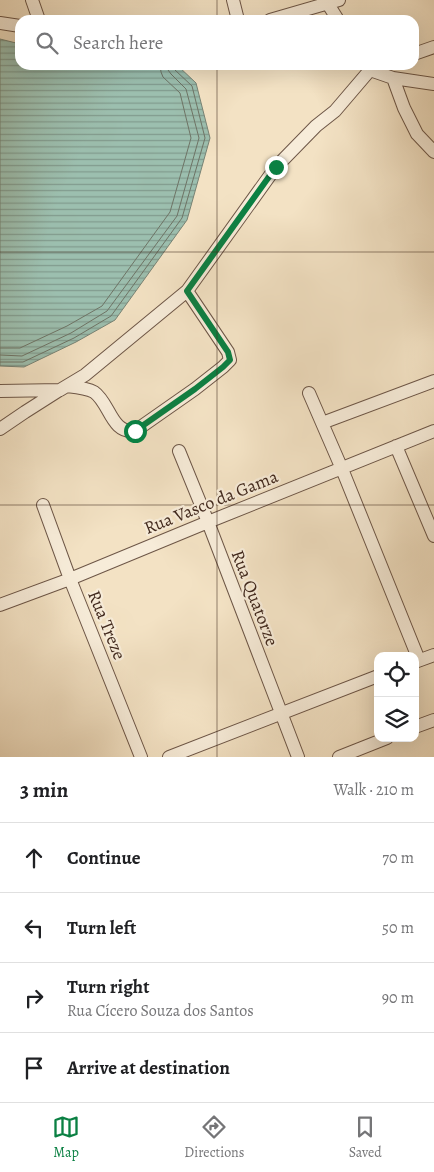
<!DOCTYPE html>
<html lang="en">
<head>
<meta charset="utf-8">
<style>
	:root { --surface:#fff; --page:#f6f6f6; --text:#202124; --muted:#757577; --line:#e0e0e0; --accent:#0b8043 }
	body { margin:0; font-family:Alegreya,serif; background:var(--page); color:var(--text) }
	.controls { position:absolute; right:15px; bottom:15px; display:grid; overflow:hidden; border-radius:10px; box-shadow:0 5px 20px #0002 }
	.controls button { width:45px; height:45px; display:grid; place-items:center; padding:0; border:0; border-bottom:1px solid var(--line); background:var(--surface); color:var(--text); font:25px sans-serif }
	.stop { position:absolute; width:15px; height:15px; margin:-11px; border:4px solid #0b8043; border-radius:50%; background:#fff }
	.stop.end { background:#0b8043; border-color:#fff; box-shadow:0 1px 5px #0008 }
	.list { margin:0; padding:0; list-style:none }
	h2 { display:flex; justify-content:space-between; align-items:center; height:65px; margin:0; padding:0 20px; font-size:21px }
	h2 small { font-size:16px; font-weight:400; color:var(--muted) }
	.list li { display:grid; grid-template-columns:32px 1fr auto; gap:15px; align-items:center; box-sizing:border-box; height:70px; padding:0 20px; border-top:1px solid var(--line) }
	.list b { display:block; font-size:19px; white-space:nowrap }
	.list p { margin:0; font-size:16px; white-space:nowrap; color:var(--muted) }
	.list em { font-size:16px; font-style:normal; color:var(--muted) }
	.icon { flex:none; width:28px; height:28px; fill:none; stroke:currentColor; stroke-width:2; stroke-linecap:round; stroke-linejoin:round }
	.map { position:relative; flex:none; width:434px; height:757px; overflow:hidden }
	.search { position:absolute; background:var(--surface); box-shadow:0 5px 20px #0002; left:15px; right:15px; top:15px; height:55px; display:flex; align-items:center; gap:12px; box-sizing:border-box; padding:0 18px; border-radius:15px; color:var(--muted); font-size:19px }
	.sheet { height:345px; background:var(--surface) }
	nav { display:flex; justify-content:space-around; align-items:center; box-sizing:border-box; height:70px; border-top:1px solid var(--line); background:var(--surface); font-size:14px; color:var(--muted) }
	nav a { display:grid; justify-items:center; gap:2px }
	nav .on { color:var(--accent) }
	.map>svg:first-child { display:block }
	.water { fill:url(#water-rules); stroke:#778375 }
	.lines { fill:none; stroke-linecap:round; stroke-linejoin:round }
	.shore { stroke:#6e7466; stroke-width:1 }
	.minor-casing { stroke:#6d5647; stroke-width:14 }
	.minor { stroke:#f7ecd9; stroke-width:12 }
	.route { stroke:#0b8043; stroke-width:6 }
	.grid { fill:none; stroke:#40281d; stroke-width:1; stroke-opacity:0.55 }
	.labels { text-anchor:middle; stroke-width:4.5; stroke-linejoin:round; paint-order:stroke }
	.street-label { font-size:18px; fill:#40281d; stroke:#f7ecd9 }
</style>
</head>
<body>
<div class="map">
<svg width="434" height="757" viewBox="0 0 434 757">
	<defs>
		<pattern id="water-rules" width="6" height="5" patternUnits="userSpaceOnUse" patternTransform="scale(1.25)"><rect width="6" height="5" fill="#9cbfaf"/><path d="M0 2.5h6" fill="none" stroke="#819b8e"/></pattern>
	</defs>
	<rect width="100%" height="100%" fill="#f3e2c4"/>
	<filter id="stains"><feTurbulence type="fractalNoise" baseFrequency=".004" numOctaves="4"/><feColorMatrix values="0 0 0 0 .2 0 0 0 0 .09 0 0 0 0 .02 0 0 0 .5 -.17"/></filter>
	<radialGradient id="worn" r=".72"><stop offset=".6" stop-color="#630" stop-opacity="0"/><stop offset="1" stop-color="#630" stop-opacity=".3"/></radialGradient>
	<path class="water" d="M0,39L20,44V65H177L196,83L210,138L187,220L115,320L76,342L24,367L0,366Z"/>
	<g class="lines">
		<path class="shore" d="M0,348H20L67,326L102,306L170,212L191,138L180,93L163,77L161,72L160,65
			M0,355L22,356L71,333L107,311L177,216L199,138L186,89L171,74L168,70V65
			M0,362H23L74,338L111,316L182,218L205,138L192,86L175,70L174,65"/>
		<defs>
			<path id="minor" d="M32,0L39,20
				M233,0L238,20
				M327,0L328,4L338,20
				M270,20L339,0
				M0,23L20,26
				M414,54L434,47
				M370,70L393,78L404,108L417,134L434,152
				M393,78L434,84
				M67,386C76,387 87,388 94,392C110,403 111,434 135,431L195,389L223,367L230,360L228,352L187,291
				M0,391L60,390L85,375L187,291L276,167L316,126L335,111L370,70
				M309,393L342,469L419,660
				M322,423L434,381
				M0,429L25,412L58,391
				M396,446L434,536
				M179,451L208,522L298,757
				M43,505L70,579L141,757
				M0,605L70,579L208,522L434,431
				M415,662L434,655
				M415,727L434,720
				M169,757L378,676
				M339,757L387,738"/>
		</defs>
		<use href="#minor" class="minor-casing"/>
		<use href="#minor" class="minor"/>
	</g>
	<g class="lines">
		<path class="route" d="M135,431L195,389L223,367L230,360L228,352L187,291L276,167"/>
	</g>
	<path class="grid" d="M217,0V20M217,65V757M0,252H434M0,505H434"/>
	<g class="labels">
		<g class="street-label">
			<text transform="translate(211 502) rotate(-22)" y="6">Rua Vasco da Gama</text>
			<text transform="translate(255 598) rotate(69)" y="6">Rua Quatorze</text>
			<text transform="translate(107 625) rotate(68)" y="6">Rua Treze</text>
		</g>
	</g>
	<rect width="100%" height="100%" filter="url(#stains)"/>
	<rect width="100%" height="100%" fill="url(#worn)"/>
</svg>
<div class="controls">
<button><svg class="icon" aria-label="locate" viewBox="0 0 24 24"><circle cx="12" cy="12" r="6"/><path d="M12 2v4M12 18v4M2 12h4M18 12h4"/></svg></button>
<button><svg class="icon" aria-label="layers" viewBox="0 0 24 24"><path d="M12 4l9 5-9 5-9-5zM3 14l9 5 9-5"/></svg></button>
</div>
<div class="stop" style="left:135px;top:431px"></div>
<div class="stop end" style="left:276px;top:167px"></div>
<div class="search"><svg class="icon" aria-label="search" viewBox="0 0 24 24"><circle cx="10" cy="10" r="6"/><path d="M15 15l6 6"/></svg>Search here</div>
</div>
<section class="sheet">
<h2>3 min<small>Walk · 210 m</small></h2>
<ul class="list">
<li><svg class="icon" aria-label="ahead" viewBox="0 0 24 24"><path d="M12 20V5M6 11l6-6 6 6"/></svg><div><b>Continue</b></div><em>70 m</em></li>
<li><svg class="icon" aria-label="left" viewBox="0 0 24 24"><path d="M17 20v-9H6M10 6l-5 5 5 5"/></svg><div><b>Turn left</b></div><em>50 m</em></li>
<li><svg class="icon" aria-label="right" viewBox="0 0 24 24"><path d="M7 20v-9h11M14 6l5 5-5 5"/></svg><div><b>Turn right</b><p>Rua Cícero Souza dos Santos</p></div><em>90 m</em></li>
<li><svg class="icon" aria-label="arrive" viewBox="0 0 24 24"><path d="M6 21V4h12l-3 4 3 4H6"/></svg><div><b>Arrive at destination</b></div></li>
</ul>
</section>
<nav>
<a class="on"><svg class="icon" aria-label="map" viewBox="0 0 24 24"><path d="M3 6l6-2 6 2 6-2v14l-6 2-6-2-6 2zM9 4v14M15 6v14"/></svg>Map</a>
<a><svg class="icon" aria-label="directions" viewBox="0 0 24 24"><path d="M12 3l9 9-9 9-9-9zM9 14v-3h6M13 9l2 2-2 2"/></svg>Directions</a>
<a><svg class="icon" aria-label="saved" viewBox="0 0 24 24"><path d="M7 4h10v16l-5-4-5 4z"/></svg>Saved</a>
</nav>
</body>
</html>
